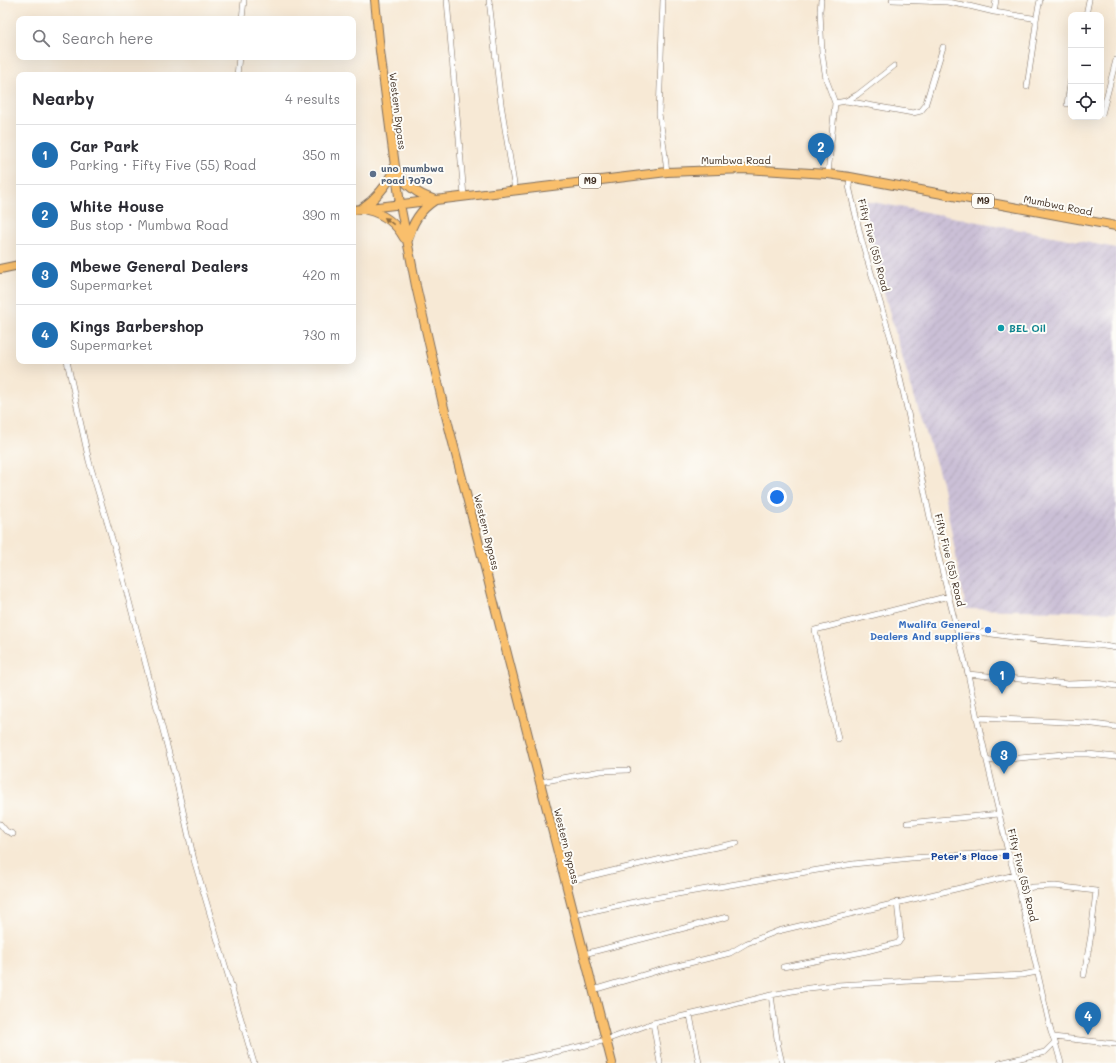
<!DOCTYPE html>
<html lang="en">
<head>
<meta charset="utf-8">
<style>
	:root { --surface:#fff; --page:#f7f7f7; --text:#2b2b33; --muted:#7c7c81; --line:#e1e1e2; --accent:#1f6fb2 }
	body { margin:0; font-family:Mali,sans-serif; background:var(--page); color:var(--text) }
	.controls { position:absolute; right:12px; top:12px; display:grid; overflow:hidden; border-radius:8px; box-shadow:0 4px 16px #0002 }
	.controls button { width:36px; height:36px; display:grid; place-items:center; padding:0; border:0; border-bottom:1px solid var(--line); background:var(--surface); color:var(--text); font:20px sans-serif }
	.you { position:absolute; left:777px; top:497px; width:14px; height:14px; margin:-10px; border:3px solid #fff; border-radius:50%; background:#1a73e8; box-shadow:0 0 0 6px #1a73e833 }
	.badge { display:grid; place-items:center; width:26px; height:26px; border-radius:50%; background:var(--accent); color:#fff; font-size:13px; font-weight:700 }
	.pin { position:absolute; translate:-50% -33px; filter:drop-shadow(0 1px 2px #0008) }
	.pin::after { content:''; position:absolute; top:21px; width:14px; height:12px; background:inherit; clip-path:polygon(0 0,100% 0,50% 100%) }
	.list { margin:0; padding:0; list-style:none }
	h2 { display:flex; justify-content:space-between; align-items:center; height:52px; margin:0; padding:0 16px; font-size:17px }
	h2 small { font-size:13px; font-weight:400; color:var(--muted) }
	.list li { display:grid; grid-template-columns:26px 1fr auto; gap:12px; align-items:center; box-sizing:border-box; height:60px; padding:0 16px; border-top:1px solid var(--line) }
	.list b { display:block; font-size:15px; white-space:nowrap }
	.list p { margin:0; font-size:13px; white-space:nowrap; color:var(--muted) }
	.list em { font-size:13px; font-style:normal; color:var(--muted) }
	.icon { flex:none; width:22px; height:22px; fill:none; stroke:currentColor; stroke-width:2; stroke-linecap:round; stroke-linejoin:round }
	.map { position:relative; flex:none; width:1116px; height:1063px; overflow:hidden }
	.search { position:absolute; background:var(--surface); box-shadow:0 4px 16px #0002; left:16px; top:16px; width:340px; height:44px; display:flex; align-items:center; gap:10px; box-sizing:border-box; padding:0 14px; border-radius:8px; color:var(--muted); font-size:15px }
	.panel { position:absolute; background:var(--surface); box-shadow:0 4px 16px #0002; left:16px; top:72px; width:340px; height:292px; border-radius:8px }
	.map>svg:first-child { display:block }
	.industrial { fill:url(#industrial-furrows) }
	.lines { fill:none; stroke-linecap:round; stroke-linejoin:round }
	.minor-casing { stroke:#7d6d5e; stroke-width:6 }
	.primary-casing { stroke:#7d6d5e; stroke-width:10 }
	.minor { stroke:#fff; stroke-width:5 }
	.primary { stroke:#f9bf6c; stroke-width:8 }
	.oneway { fill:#906d41 }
	.service-dot { fill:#5c6f8a; stroke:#fdfcf7; stroke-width:1.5 }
	.culture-dot { fill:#0f9aa8; stroke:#fdfcf7; stroke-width:1.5 }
	.shop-dot { fill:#3f7fe0; stroke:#fdfcf7; stroke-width:1.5 }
	.transit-dot { fill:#1a4fb4; stroke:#fdfcf7; stroke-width:1.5 }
	.labels { text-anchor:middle; stroke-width:4; stroke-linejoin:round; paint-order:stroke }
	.shield { fill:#fdfcf7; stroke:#75695f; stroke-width:1 }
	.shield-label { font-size:9px; font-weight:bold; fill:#3b2a1e }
	.street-label { font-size:10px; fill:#3b2a1e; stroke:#fdfcf7 }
	.service-label { font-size:10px; font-weight:bold; fill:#4e5e75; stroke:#fdfcf7; text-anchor:start }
	.culture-label { font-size:10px; font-weight:bold; fill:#0d838f; stroke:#fdfcf7; text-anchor:start }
	.shop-label { font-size:10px; font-weight:bold; fill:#366cbe; stroke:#fdfcf7; text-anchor:end }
	.transit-label { font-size:10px; font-weight:bold; fill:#164399; stroke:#fdfcf7; text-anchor:end }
</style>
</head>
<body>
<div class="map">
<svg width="1116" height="1063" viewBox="0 0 1116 1063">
	<defs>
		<pattern id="industrial-furrows" width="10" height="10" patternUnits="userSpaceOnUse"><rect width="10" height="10" fill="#cabfd6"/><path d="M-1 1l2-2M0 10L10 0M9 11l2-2" fill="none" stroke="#aea4b7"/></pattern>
	</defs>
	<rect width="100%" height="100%" fill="#fdfcf7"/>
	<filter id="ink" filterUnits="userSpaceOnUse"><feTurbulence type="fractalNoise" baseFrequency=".025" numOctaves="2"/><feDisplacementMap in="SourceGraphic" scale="8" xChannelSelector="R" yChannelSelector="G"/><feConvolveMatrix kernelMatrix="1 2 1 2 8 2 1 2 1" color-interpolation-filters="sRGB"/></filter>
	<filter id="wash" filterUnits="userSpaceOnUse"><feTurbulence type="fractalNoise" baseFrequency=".012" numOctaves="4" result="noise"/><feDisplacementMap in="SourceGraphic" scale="16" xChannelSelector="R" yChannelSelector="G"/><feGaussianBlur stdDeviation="0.9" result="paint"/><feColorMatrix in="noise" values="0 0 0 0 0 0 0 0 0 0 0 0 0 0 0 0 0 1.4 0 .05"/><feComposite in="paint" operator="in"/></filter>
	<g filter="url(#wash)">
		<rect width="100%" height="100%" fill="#f7e9d5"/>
		<path class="industrial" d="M862,200L1116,248V612L966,609L942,482L910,383L868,238Z"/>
	</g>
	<g filter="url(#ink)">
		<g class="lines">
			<defs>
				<path id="minor" d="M447,0L464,196
					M489,0L501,104L515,190
					M663,0L659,114L662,132L667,172
					M821,0L820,11L822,53L826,79L835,103L828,174
					M892,0L947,2L969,6L994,12L1032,18L1036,20V24L1027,87
					M994,12L996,0
					M1086,15L1089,0
					M242,19L244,0
					M1036,20L1040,0
					M237,75L239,57
					M846,101L913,113L921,111L925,106L943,47
					M835,103L846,101L857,95L894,66
					M1067,104L1071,79
					M1102,114L1116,60
					M850,177L849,186L852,199L862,242L891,339L908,413L936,546L968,674L977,718L1008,852L1019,890L1051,1032L1055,1042L1061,1063
					M67,361L89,461L118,559L177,784L194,860L254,1063
					M957,628C994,635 1030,640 1067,643C1083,645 1100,644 1116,648
					M968,674L1068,684L1097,683L1116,686
					M977,718L1086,723L1116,727
					M838,739L815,630L949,596
					M987,761L1064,754H1088L1116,757
					M540,782L601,771L628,770
					M907,823L999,814
					M0,824L6,831L13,834
					M566,882L682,854L737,843
					M1019,890L1033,887L1055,886L1096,891L1091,935L1084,975
					M574,915L648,899L853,864L911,858L1008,852
					M584,954L727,917
					M783,967L863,952L898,943L900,940L901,939L897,902
					M593,990L657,971L730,953L747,943L778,931L1015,875
					M690,1015L699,1063
					M653,1023L660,1063
					M1053,1037L1116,1044
					M505,1063L591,1044L606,1040L653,1023L723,1007L771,995
					M782,1063L778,1046L771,995L809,988L837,985L1022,975L1037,972
					M1000,1063L1045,1052L1055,1042"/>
				<path id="primary" d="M375,0L380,51L393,151L400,204L416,286L442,400L612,1063
					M397,171C405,185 417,194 433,199
					M362,208C377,198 387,185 396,169
					M353,210L667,172L745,169L828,174L850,177L1116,226
					M367,210C384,214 396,223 404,238
					M408,240C412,223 420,210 434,201
					M0,269L19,265"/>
			</defs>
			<use href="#minor" class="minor-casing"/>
			<use href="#primary" class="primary-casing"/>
			<use href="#minor" class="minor"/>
			<use href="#primary" class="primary"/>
		</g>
		<defs><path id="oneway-solid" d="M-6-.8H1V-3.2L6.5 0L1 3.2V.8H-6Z"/></defs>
		<use class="oneway" href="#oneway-solid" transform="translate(389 221) rotate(-143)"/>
	</g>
	<circle class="service-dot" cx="373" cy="174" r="4"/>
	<circle class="culture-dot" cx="1001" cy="328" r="4"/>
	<circle class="shop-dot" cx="988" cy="630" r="4"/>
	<rect class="transit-dot" x="1002" y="852" width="8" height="8" rx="2"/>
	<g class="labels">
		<g class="shield">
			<rect x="579" y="174" width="22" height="14" rx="3"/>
			<rect x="972" y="194" width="22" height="14" rx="3"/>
		</g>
		<g class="shield-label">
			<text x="590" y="184">M9</text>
			<text x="983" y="204">M9</text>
		</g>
		<g class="street-label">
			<text transform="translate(398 111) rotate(83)" y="4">Western Bypass</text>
			<text x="736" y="164">Mumbwa Road</text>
			<text transform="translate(1058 205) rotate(11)" y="4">Mumbwa Road</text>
			<text transform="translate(874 245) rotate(75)" y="4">Fifty Five (55) Road</text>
			<text transform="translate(487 532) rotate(76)" y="4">Western Bypass</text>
			<text transform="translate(950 560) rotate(76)" y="4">Fifty Five (55) Road</text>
			<text transform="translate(567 846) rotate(76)" y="4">Western Bypass</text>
			<text transform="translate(1023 875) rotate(76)" y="4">Fifty Five (55) Road</text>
		</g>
		<g class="service-label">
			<text x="381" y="172">uno mumbwa<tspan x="381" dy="12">road 7070</tspan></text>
		</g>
		<g class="culture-label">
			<text x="1009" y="332">BEL Oil</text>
		</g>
		<g class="shop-label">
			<text x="980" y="628">Mwalifa General<tspan x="980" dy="12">Dealers And suppliers</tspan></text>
		</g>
		<g class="transit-label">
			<text x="998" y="860">Peter's Place</text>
		</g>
	</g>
</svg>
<div class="controls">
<button>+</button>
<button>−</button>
<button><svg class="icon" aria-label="locate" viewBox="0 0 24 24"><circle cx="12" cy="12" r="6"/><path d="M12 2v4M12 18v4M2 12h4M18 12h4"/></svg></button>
</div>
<div class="you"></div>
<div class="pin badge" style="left:1002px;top:694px">1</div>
<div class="pin badge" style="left:821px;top:166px">2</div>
<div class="pin badge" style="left:1004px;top:774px">3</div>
<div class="pin badge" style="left:1088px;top:1035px">4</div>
<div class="search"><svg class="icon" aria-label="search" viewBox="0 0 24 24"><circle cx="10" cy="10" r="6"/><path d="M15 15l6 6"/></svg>Search here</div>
<section class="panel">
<h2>Nearby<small>4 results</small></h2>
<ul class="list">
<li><span class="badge">1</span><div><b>Car Park</b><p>Parking · Fifty Five (55) Road</p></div><em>350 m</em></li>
<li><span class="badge">2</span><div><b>White House</b><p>Bus stop · Mumbwa Road</p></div><em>390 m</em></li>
<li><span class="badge">3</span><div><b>Mbewe General Dealers</b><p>Supermarket</p></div><em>420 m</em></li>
<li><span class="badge">4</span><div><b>Kings Barbershop</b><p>Supermarket</p></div><em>730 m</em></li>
</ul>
</section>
</div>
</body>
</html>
